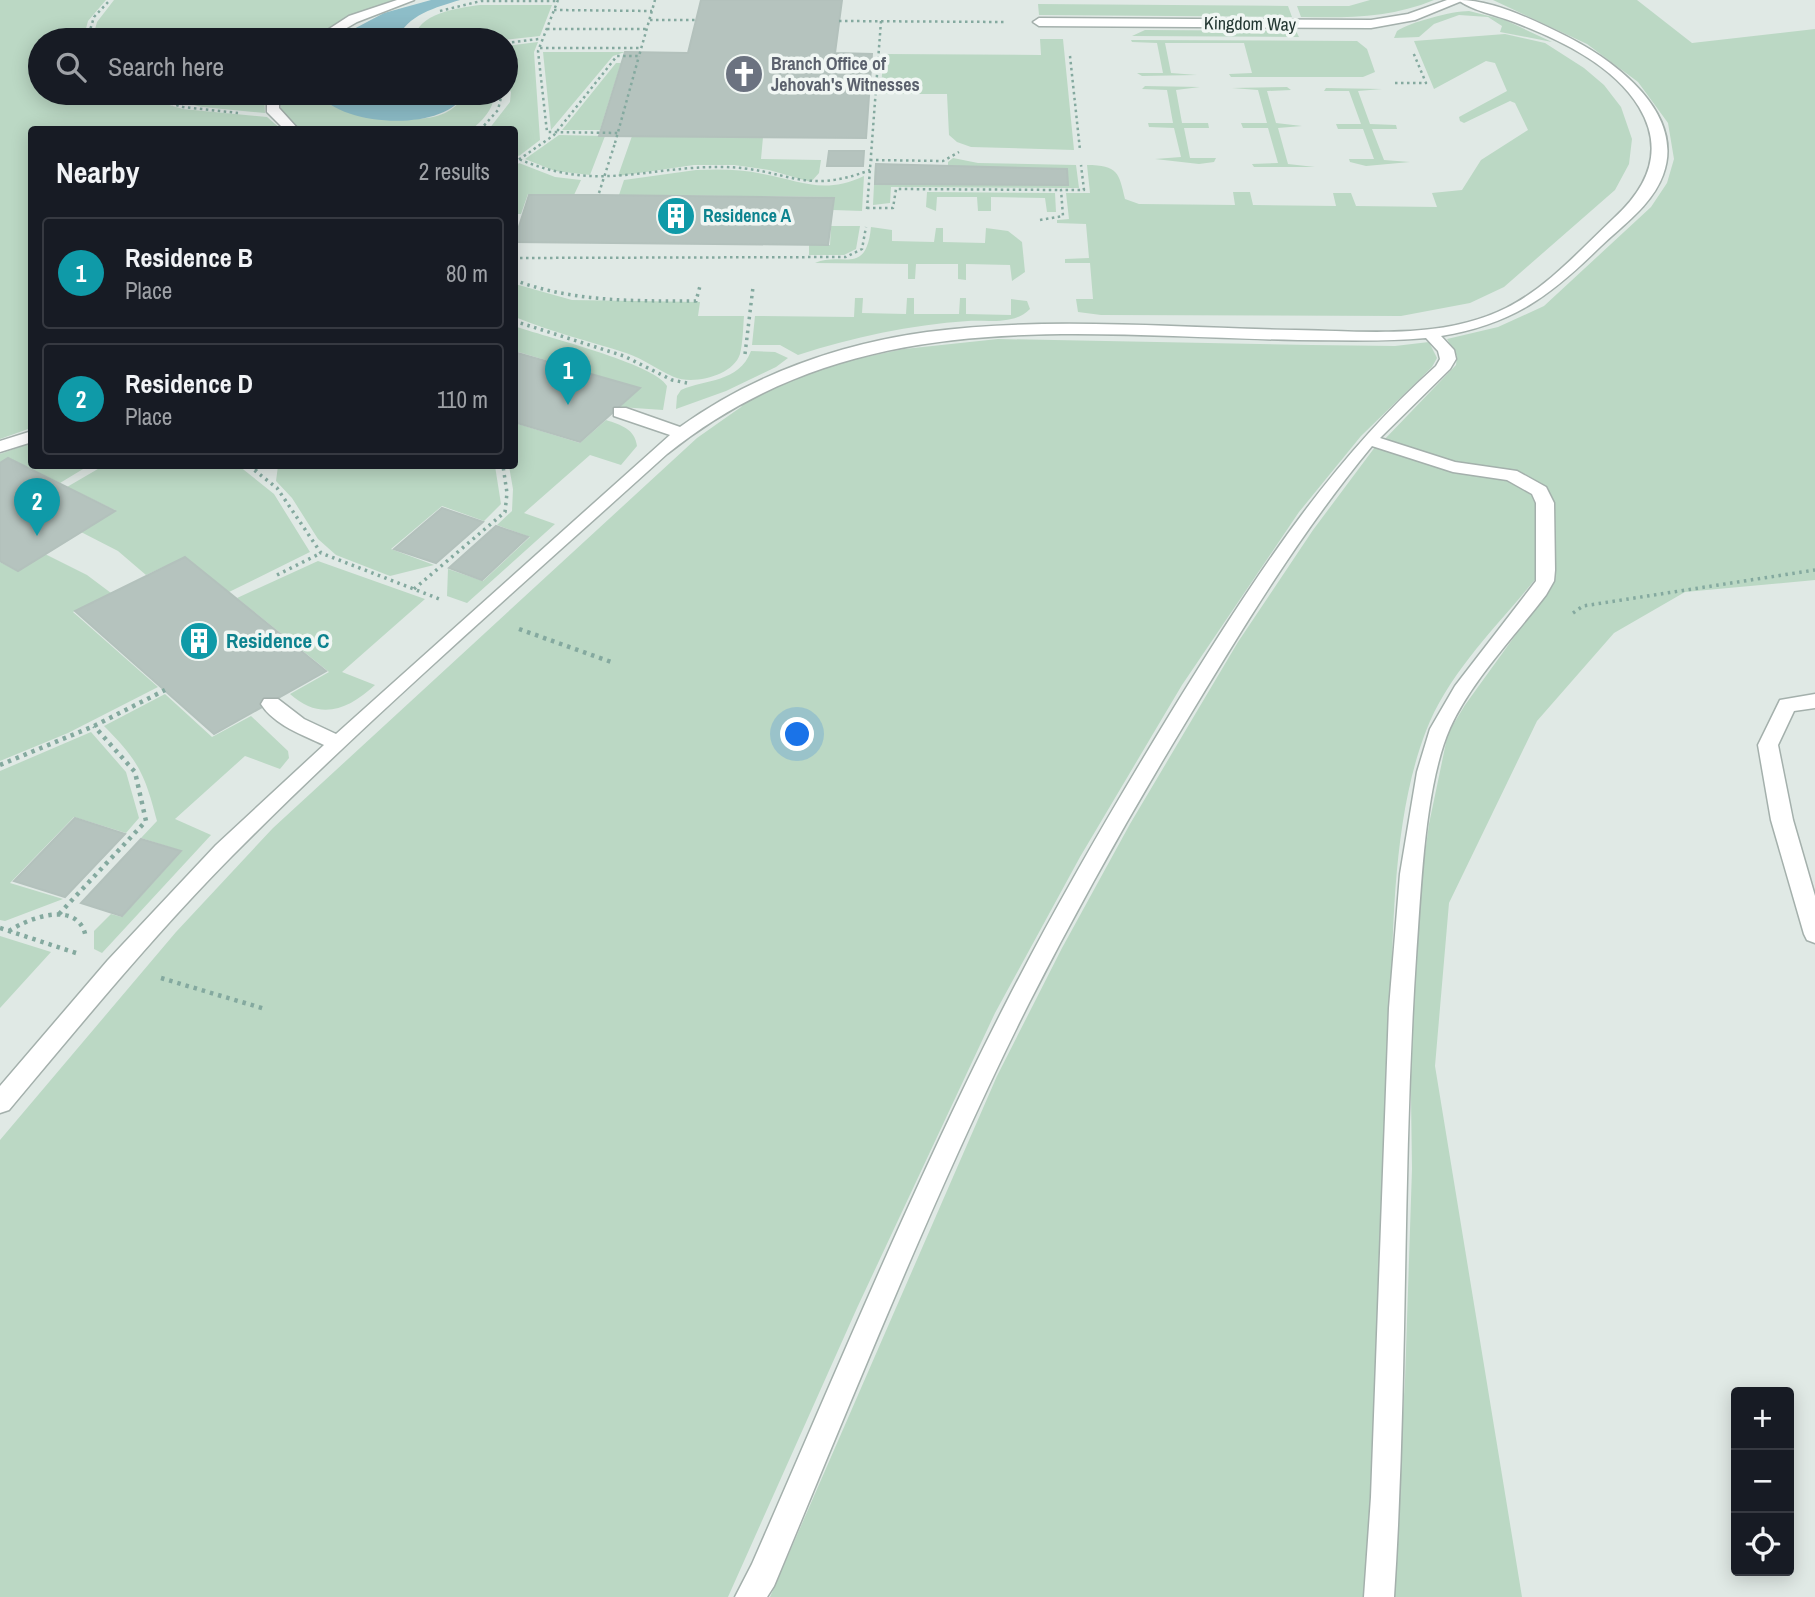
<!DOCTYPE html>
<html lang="en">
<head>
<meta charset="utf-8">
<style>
	:root { --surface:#171b24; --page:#242831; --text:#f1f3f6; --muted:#9ea1a6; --line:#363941; --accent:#7c3aed }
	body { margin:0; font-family:"Archivo Narrow",sans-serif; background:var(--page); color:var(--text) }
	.controls { position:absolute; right:21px; bottom:21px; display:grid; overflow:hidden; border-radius:7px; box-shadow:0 4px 18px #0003 }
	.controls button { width:63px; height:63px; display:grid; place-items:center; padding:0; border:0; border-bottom:2px solid var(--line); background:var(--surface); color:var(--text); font:35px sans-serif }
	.you { position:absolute; left:798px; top:735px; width:24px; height:24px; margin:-18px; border:5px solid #fff; border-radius:50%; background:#1a73e8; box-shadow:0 0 0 10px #1a73e833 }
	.badge { display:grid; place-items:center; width:46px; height:46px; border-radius:50%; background:var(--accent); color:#fff; font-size:23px; font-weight:700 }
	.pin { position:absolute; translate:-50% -58px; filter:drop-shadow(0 2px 4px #0008) }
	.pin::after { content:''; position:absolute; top:37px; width:24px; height:21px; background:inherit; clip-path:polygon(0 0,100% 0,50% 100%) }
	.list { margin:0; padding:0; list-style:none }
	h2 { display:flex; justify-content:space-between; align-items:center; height:91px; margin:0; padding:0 28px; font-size:30px }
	h2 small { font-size:23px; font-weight:400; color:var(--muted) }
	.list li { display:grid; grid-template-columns:46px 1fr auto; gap:21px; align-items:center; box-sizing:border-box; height:112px; margin:0 14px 14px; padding:0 14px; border:2px solid var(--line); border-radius:7px }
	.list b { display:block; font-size:26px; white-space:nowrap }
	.list p { margin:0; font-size:23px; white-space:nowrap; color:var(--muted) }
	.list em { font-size:23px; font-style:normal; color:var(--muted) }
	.icon { flex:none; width:38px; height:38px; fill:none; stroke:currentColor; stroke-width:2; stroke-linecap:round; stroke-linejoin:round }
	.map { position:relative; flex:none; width:1815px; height:1597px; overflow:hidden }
	.search { position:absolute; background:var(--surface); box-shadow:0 4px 18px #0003; left:28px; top:28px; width:490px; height:77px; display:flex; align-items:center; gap:18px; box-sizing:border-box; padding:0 24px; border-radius:38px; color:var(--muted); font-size:26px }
	.panel { position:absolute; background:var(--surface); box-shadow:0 4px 18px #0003; left:28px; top:126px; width:490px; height:343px; border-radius:7px }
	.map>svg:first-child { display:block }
	.green { fill:#bbd8c4 }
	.water { fill:#8dbdc8 }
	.building { fill:#b5c3be; stroke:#b3c1bc; stroke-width:2 }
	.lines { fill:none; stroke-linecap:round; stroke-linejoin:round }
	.lane-casing { stroke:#a4b0ac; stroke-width:3 }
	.street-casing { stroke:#a4b0ac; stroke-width:3 }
	.path-far2 { stroke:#84a99f; stroke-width:2.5; stroke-dasharray:2.5 3.5; stroke-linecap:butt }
	.path-far1 { stroke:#84a99f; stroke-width:3.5; stroke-dasharray:2.5 4.5; stroke-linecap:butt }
	.path { stroke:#84a99f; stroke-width:4.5; stroke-dasharray:3.5 5; stroke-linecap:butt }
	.lane { fill:#fff; fill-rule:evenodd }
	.street { fill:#fff; fill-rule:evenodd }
	.path-bridge { stroke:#84a99f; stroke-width:2.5; stroke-dasharray:2.5 3.5; stroke-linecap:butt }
	.labels { text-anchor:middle; stroke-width:7; stroke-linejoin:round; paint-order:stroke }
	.far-street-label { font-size:18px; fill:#233732; stroke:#f0f6f3 }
	.far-worship-label { font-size:18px; font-weight:bold; fill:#5b616d; stroke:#f0f6f3; text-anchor:start }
	.far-culture-label { font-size:18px; font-weight:bold; fill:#0d838f; stroke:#f0f6f3; text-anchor:start }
	.culture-label { font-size:21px; font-weight:bold; fill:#0d838f; stroke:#f0f6f3; text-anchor:start }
</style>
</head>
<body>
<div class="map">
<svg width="1815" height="1597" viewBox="0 0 1815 1597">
	<rect width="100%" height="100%" fill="#e0e9e5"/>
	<path class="green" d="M0,0H106L88,21L83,40H40V93H129L183,109L267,117L281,129L32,130L31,428L0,439Z
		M114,0H396L352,16L310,40H92L97,22Z
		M1370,0H1434C1391,18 1346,18 1301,17L1297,6H1349Z
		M1493,0H1637L1692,43L1815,29V580L1685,592L1614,633L1537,721L1449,903L1435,1066L1522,1597H1392L1405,1380L1412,1169L1410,1026L1417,913L1429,824L1448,733L1465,705L1551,586L1553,512L1516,472L1465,465L1383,441L1456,365L1457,356L1447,339L1498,327L1544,306L1651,207L1667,183L1674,159L1668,123L1638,82L1587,44Z
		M1038,4L1288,6L1292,17L1039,15Z
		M480,5H552L540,36L503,40H414C417,13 458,8 480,5Z
		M1469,11L1505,20L1552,42L1500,32L1502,26L1488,17L1459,15L1434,24L1419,37L1394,38L1397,31C1411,22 1452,11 1469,11Z
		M1145,30L1296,31L1299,37L1132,36Z
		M1505,34L1545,43L1584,68L1604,85L1621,107L1632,139L1629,164L1615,190L1504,287L1470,303L1401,316L1101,315L1078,312L1076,299H1093L1090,263H1065V259L1089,258L1086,224L1057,223V220L1069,219L1066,193H1090L1087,165C1118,165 1119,173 1125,199L1139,204L1235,205L1233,192H1250L1253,205L1336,206L1333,193H1351L1356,206L1437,207L1432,193L1462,190L1481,160L1528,130L1515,103L1510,101L1464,123L1460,121L1459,117L1507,91L1495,63L1486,61L1434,89L1414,41Z
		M1040,39H1063L1074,150L971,147L957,142L949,135L947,94H881L883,54L1041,55Z
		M1131,40L1357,41L1367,49L1375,72L1363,77H1231L1229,74L1252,73L1244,43H1165L1171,73L1197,75L1142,76L1137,73H1163L1157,43L1132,42Z
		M538,42L534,52L540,140L519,156L515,154L514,130L489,129L510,102L511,92L506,85V46Z
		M543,52H625L613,56L551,130Z
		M616,63H621L600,130H562Z
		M1145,86L1200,87L1176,90L1182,123H1208L1209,128H1184L1190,158H1216L1214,162L1199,164L1155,159L1181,157L1174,128L1149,127L1148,123H1173L1167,90L1142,89Z
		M1287,87L1291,90L1267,91L1276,123L1302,126L1278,128L1288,164L1315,167H1254L1252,164L1278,163L1268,128H1243L1241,123H1267L1258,90L1232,88Z
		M1326,88L1382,89L1358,91L1370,124L1396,125L1397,129H1372L1384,160L1410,162L1366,166L1350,162L1349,159H1374L1363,129H1338L1336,124H1361L1349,91H1324Z
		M144,93H264L265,113L202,107Z
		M280,93H318L323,99C359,109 442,141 465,93H494C495,108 482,121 471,130L302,129C287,121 277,111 280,93Z
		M559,135L605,136L590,175L555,171L525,159Z
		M632,136L763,137L761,159L821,160L819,173L811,182L769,170L734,165H694L618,176Z
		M953,158L978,163L1076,165L1079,188L891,187L890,203L873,205L875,164V184L1068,185L1066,169L948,168V162Z
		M519,163L555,177L581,180L574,195L528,194L521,214H515V167Z
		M696,170C719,169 741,169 763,174C802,181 823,195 864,176L862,211L833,210L834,197L619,195L624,180Z
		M927,192L1055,193L1056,212H1047L1045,198L991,197V211H978L977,197H937L936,211L926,207Z
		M831,226H860L856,249L844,255H809V245H830Z
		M871,227L892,230V241L934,242L936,228H943V242L985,243L986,228L1008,231L1022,242L1025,272L1012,281L1010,265L966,264V280L958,279V264H916L915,279H908V264L815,263C842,251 866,277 871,227Z
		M515,284L572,300L700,302L698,316H744C743,328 743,342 740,354C733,376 693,385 674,377C658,370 644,359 626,353C589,341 551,332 515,317Z
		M855,298H863L862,313L906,314L907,298H914V314H959L960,298H966V314L1011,315V299L1027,301L1030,309C1015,325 987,320 968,321C910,325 853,337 798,355L780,345H752L755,316L854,317Z
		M514,326C542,336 656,364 667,386L663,410L620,407L640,388L515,351Z
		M998,339L1311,345L1395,346L1429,342L1437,358L1432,367L1361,436L1299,512L1182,685L1080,857L995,1013L857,1308L728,1597H0V1140L176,932L273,828L697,438L741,407L747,399L790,379L846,361L904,349Z
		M751,351L775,352L788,358L776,367L726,391L676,409L677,396L681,390C705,379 739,383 751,351Z
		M606,420C621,425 635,429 637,446L621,465L590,455L524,513L555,524L467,603L447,596L448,569L483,581L530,537L497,525L512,511L513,489L509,466H514L515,423L580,443Z
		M31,443L32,466H88L60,483L9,458L0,463V454Z
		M1375,447L1441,469L1505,477L1530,490L1537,502L1538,576C1499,624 1448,673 1426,731C1388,829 1393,964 1390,1069C1383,1245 1377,1421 1364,1597H770L997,1076L1062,948L1130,824L1238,642L1313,530Z
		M103,466H239L274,494L310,552L229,592L185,557L146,575L118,551L81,532L115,510L67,487Z
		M278,466H495L501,504L484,521L442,506L391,549L434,565L390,576L336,555L318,539L292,498L276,481Z
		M45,554L87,575L111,593L73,612L158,687L68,733L0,761V562L17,571Z
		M318,561L425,599L342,672L375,685C348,710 320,721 290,694L329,672L237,598Z
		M165,694L212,737L251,716L288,751L289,758L280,769L245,756L175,819L211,835L102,953L94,949V931L111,914L122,917L182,851L141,838L157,821C145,774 138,760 104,726Z
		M91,732L126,772L139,818L126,833L74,817L10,883L63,899L5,921L0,920V771Z
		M0,936L51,952L0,1008Z"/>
	<path class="water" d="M431,0H460C437,7 406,15 397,40H333L384,13Z
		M318,93H465C446,133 341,127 318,93Z"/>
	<path class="building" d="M701,0H842L835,53L872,54L866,138L599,136L625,52L688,53Z
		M829,151H864L863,166H827Z
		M876,164L1067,169L1068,185L875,184Z
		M529,195H598L834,198L828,245L514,242Z
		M514,352L640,388L580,442L514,422Z
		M8,458L115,511L18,571L0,561V463Z
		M442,508L483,522L436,563L394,549Z
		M496,526L528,537L482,580L449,568Z
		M185,557L326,671L214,734L75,611Z
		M75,818L125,834L65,897L14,881Z
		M141,839L181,851L122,916L81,903Z"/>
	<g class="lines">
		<defs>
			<path id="lane" d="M397,0H414L357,22L326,40H312L349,16Z
				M1458,0C1495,0 1535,21 1568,37C1615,61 1686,113 1663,175C1652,205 1623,225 1600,247C1550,296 1513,324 1441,336L1454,350L1456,359L1450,369L1380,438L1455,462L1517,471L1546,487L1554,503L1555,570L1554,581L1546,595C1514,637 1472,680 1450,728C1424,787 1421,893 1416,958C1402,1170 1408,1384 1394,1597H1364L1371,1497L1389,1008L1400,874L1417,772L1430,729L1455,686L1536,581V503L1532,494L1507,480L1453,472L1372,446C1300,533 1242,629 1184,725C1129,816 1077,909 1029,1003C934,1193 856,1390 774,1586L767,1597H735L752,1564C834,1377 912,1187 1005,1005C1056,905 1112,809 1170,714C1248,588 1325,465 1436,366L1440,359L1438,351L1426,338C1383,342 1341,340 1298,340C1072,336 857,302 667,454C521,586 371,716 232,856C153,936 81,1024 9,1110L0,1113V1086L108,960L216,845L324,745C303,735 274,725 261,704L264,699H278L304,719L336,734L670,435L614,416V408H626L680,427C752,375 839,344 927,332C1048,316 1174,328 1295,330C1365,331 1442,340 1506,308C1548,287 1581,249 1614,218C1648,187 1665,150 1639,107C1613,64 1558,39 1514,22C1496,15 1473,11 1458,0Z
				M267,93H279V108L299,130H285L267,112Z
				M32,431V442L0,452V441Z
				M1815,694V708L1794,711L1778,745L1793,820L1815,896V943L1807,940L1804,934L1771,820L1758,745L1780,700Z"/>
			<path id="street" d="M1447,0H1464L1415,20L1371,28L1039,26L1033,22L1039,18L1371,20L1408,14Z"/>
		</defs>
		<use href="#lane" class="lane-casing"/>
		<use href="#street" class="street-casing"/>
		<path class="path-far2" d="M558,0L538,51L547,132L618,133
			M554,10L652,11
			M440,11L481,1H557
			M650,20H696
			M839,21L1004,22
			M547,29H647
			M87,40L94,17L110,0
			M506,43L539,39
			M540,48H641
			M1070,56L1080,150
			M1395,83H1426L1413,52
			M136,93L183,107L238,113
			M480,130L498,110L502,93
			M615,143L639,56
			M514,157C597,194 642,166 724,167C786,168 803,196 870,170
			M870,160L943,161L959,152
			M514,163L554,135L617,56H639L655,0
			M867,208H893L896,189L1061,190
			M867,209L881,21
			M1040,220L1063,216L1061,190H1084L1081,165
			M514,258L846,257L862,249L866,227"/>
		<path class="path-far1" d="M514,280C573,302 634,301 696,301L700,286
			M514,321L624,356L672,380L687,383
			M745,354L753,287
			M249,466L277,488L321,553L442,600
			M255,470L264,466
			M277,575L321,553
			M414,589L505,512L507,493L503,466
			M1573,613L1583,606L1815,570"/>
		<path class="path" d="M519,629L614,663
			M0,765L94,726L165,690
			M59,914L146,821L135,772L94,726
			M0,928L76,953
			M9,931C32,916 80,900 86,938
			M161,978L265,1009"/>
		<use href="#lane" class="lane"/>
		<use href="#street" class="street"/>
		<path class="path-bridge" d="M599,193L615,143"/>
	</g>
	<defs>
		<symbol id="church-disc" viewBox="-11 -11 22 22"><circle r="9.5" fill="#6b7280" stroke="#f0f6f3"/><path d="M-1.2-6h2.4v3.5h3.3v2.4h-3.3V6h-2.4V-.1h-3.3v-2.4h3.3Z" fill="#fff"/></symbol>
		<symbol id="building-disc" viewBox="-11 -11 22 22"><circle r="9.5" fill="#0f9aa8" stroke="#f0f6f3"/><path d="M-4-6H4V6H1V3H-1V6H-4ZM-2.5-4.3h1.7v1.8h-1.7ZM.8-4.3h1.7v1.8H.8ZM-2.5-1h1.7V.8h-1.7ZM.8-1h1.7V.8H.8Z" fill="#fff"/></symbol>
	</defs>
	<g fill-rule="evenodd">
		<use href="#church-disc" x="722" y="52" width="44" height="44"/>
		<use href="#building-disc" x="654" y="194" width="44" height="44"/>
		<use href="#building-disc" x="177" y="619" width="44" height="44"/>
	</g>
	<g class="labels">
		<g class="far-street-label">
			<text transform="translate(1250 24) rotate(1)" y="6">Kingdom Way</text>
		</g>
		<g class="far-worship-label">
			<text x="771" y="70">Branch Office of<tspan x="771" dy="21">Jehovah's Witnesses</tspan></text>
		</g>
		<g class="far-culture-label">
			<text x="703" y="222">Residence A</text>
		</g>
		<g class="culture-label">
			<text x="226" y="648">Residence C</text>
		</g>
	</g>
</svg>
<div class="controls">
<button>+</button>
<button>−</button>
<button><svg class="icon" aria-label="locate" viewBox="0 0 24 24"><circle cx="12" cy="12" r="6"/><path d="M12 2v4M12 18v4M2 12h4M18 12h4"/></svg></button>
</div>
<div class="you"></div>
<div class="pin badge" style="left:568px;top:405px;background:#0f9aa8">1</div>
<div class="pin badge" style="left:37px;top:536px;background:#0f9aa8">2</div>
<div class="search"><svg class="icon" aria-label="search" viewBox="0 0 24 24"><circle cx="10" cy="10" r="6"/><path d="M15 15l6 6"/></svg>Search here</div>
<section class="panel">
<h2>Nearby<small>2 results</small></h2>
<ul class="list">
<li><span class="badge" style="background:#0f9aa8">1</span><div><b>Residence B</b><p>Place</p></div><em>80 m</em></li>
<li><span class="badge" style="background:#0f9aa8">2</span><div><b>Residence D</b><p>Place</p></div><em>110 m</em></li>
</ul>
</section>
</div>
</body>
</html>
